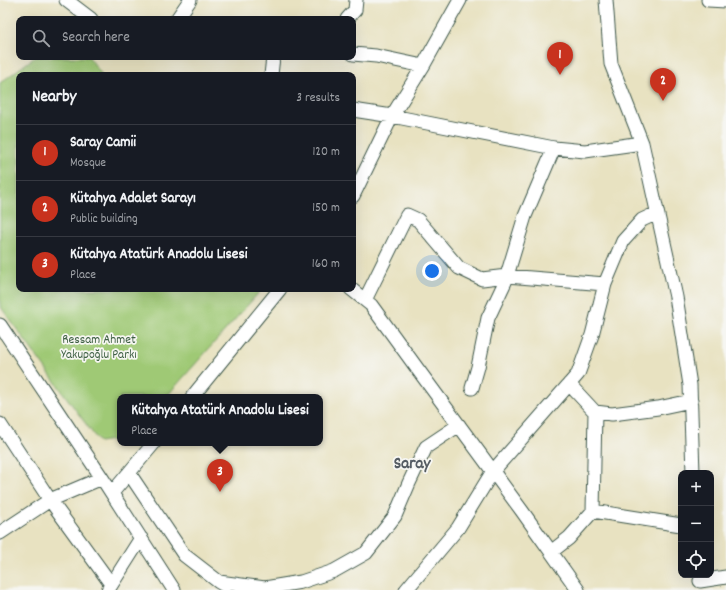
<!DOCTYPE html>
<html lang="en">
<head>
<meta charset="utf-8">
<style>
	:root { --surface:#171b24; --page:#20242c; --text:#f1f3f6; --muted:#9ea1a6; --line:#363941; --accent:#c8321e }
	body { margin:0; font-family:Dekko,sans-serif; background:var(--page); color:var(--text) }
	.controls { position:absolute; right:12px; bottom:12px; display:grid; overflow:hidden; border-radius:8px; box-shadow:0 4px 16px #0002 }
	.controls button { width:36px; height:36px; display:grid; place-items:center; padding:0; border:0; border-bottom:1px solid var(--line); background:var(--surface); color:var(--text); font:20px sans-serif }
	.you { position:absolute; left:432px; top:271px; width:14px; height:14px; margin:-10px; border:3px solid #fff; border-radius:50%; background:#1a73e8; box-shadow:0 0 0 6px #1a73e833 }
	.badge { display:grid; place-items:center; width:26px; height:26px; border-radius:50%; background:var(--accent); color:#fff; font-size:13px; font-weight:700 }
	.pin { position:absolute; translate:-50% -33px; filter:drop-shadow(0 1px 2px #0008) }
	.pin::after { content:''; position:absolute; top:21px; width:14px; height:12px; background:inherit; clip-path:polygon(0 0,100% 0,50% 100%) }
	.popup { position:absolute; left:117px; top:394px; width:206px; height:52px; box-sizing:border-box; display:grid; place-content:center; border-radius:8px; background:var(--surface); filter:drop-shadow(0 1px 3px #0005); font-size:13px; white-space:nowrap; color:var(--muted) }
	.popup b { font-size:15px; color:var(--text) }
	.popup::after { content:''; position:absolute; left:50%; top:100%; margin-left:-8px; border:8px solid transparent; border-top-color:var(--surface) }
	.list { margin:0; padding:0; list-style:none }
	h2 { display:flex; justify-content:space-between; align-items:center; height:52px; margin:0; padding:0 16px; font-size:17px }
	h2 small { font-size:13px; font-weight:400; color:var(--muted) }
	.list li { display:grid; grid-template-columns:26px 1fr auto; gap:12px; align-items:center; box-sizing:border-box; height:56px; padding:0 16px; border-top:1px solid var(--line) }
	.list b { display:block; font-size:15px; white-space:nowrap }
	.list p { margin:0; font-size:13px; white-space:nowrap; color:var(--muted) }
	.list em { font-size:13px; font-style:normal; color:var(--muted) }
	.icon { flex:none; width:22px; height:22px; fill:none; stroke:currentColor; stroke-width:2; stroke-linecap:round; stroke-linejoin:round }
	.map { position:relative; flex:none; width:726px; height:590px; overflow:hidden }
	.search { position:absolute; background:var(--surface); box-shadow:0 4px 16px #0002; left:16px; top:16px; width:340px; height:44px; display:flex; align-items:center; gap:10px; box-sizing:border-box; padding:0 14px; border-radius:8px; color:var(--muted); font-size:15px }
	.panel { position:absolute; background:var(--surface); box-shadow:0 4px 16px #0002; left:16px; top:72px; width:340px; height:220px; border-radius:8px }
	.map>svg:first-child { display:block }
	.green { fill:#9fc975; stroke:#5f8354 }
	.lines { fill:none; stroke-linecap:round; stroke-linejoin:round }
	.minor-casing { stroke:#3d5649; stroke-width:15 }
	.minor { stroke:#fff; stroke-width:13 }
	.labels { text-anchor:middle; stroke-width:3.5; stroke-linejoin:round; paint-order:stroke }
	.park-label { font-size:13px; fill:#3f6044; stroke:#f6f6f2 }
	.district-label { font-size:17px; font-weight:bold; fill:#565d64; stroke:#f6f6f2 }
</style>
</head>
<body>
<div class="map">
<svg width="726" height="590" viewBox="0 0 726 590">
	<rect width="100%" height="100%" fill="#f6f6f2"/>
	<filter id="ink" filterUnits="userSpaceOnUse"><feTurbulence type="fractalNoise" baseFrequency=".025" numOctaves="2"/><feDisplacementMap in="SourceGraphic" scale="8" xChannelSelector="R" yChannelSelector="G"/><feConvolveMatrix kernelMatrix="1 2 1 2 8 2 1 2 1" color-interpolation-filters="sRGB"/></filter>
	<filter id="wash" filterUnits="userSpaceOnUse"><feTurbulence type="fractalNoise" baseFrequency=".012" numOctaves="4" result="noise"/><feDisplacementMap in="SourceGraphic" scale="16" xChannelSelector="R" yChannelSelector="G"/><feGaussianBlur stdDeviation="0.9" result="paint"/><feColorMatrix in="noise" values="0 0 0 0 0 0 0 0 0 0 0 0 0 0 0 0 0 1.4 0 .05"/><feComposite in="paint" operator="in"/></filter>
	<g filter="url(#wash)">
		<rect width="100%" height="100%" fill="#e8e2c1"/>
		<path class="green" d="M35,57H89L102,75H19V289H262L166,397H120V439L99,442L0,306V83Z"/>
	</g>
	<g filter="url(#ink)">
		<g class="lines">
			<defs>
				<path id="minor" d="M66,0L91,19
					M606,0L611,64L642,143L676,297L690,385L693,473
					M708,0L726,1
					M177,19L190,0
					M347,19L355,10L356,0
					M353,54L376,56L423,66
					M271,75L273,57
					M353,110L392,116L554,148L585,151L642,143
					M353,196L392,116L423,66L460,0
					M605,284L623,241L642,220L657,213
					M351,289L371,305L419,371L522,511L578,590
					M365,300L407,215L418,220L459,268L482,279L507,276L605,284L592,335L578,374L493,471L458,528L406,590
					M0,325L102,478L174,590
					M569,384L595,412L612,414L658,408L691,401
					M472,388L478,367L488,318L505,282L525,216L554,148
					M192,397L280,289
					M0,424L50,500L111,584
					M129,473L184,555L219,582L226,586
					M112,493L154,443
					M593,511L681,525
					M0,533L50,500L102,478
					M551,552L569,538L593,511L595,412
					M700,581L726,577
					M219,582L265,588L301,582L334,571L366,553L395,516L409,483L426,447L459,425
					M108,590L141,538"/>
			</defs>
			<use href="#minor" class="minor-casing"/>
			<use href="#minor" class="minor"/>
		</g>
	</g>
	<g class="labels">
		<g class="park-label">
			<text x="99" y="343">Ressam Ahmet<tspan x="99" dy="15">Yakupoğlu Parkı</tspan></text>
		</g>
		<g class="district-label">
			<text x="412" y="468">Saray</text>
		</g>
	</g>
</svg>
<div class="controls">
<button>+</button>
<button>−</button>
<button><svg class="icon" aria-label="locate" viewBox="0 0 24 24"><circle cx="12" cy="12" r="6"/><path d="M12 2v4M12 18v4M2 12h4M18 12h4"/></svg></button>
</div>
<div class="you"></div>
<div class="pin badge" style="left:560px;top:75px">1</div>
<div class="pin badge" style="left:663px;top:101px">2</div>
<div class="pin badge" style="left:220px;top:492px">3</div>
<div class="popup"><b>Kütahya Atatürk Anadolu Lisesi</b>Place</div>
<div class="search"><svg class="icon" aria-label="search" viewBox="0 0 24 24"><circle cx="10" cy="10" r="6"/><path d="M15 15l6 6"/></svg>Search here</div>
<section class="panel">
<h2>Nearby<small>3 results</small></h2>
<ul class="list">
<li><span class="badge">1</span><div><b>Saray Camii</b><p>Mosque</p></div><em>120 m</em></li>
<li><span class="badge">2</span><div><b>Kütahya Adalet Sarayı</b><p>Public building</p></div><em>150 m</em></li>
<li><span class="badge">3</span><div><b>Kütahya Atatürk Anadolu Lisesi</b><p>Place</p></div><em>160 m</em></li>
</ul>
</section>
</div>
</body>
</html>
